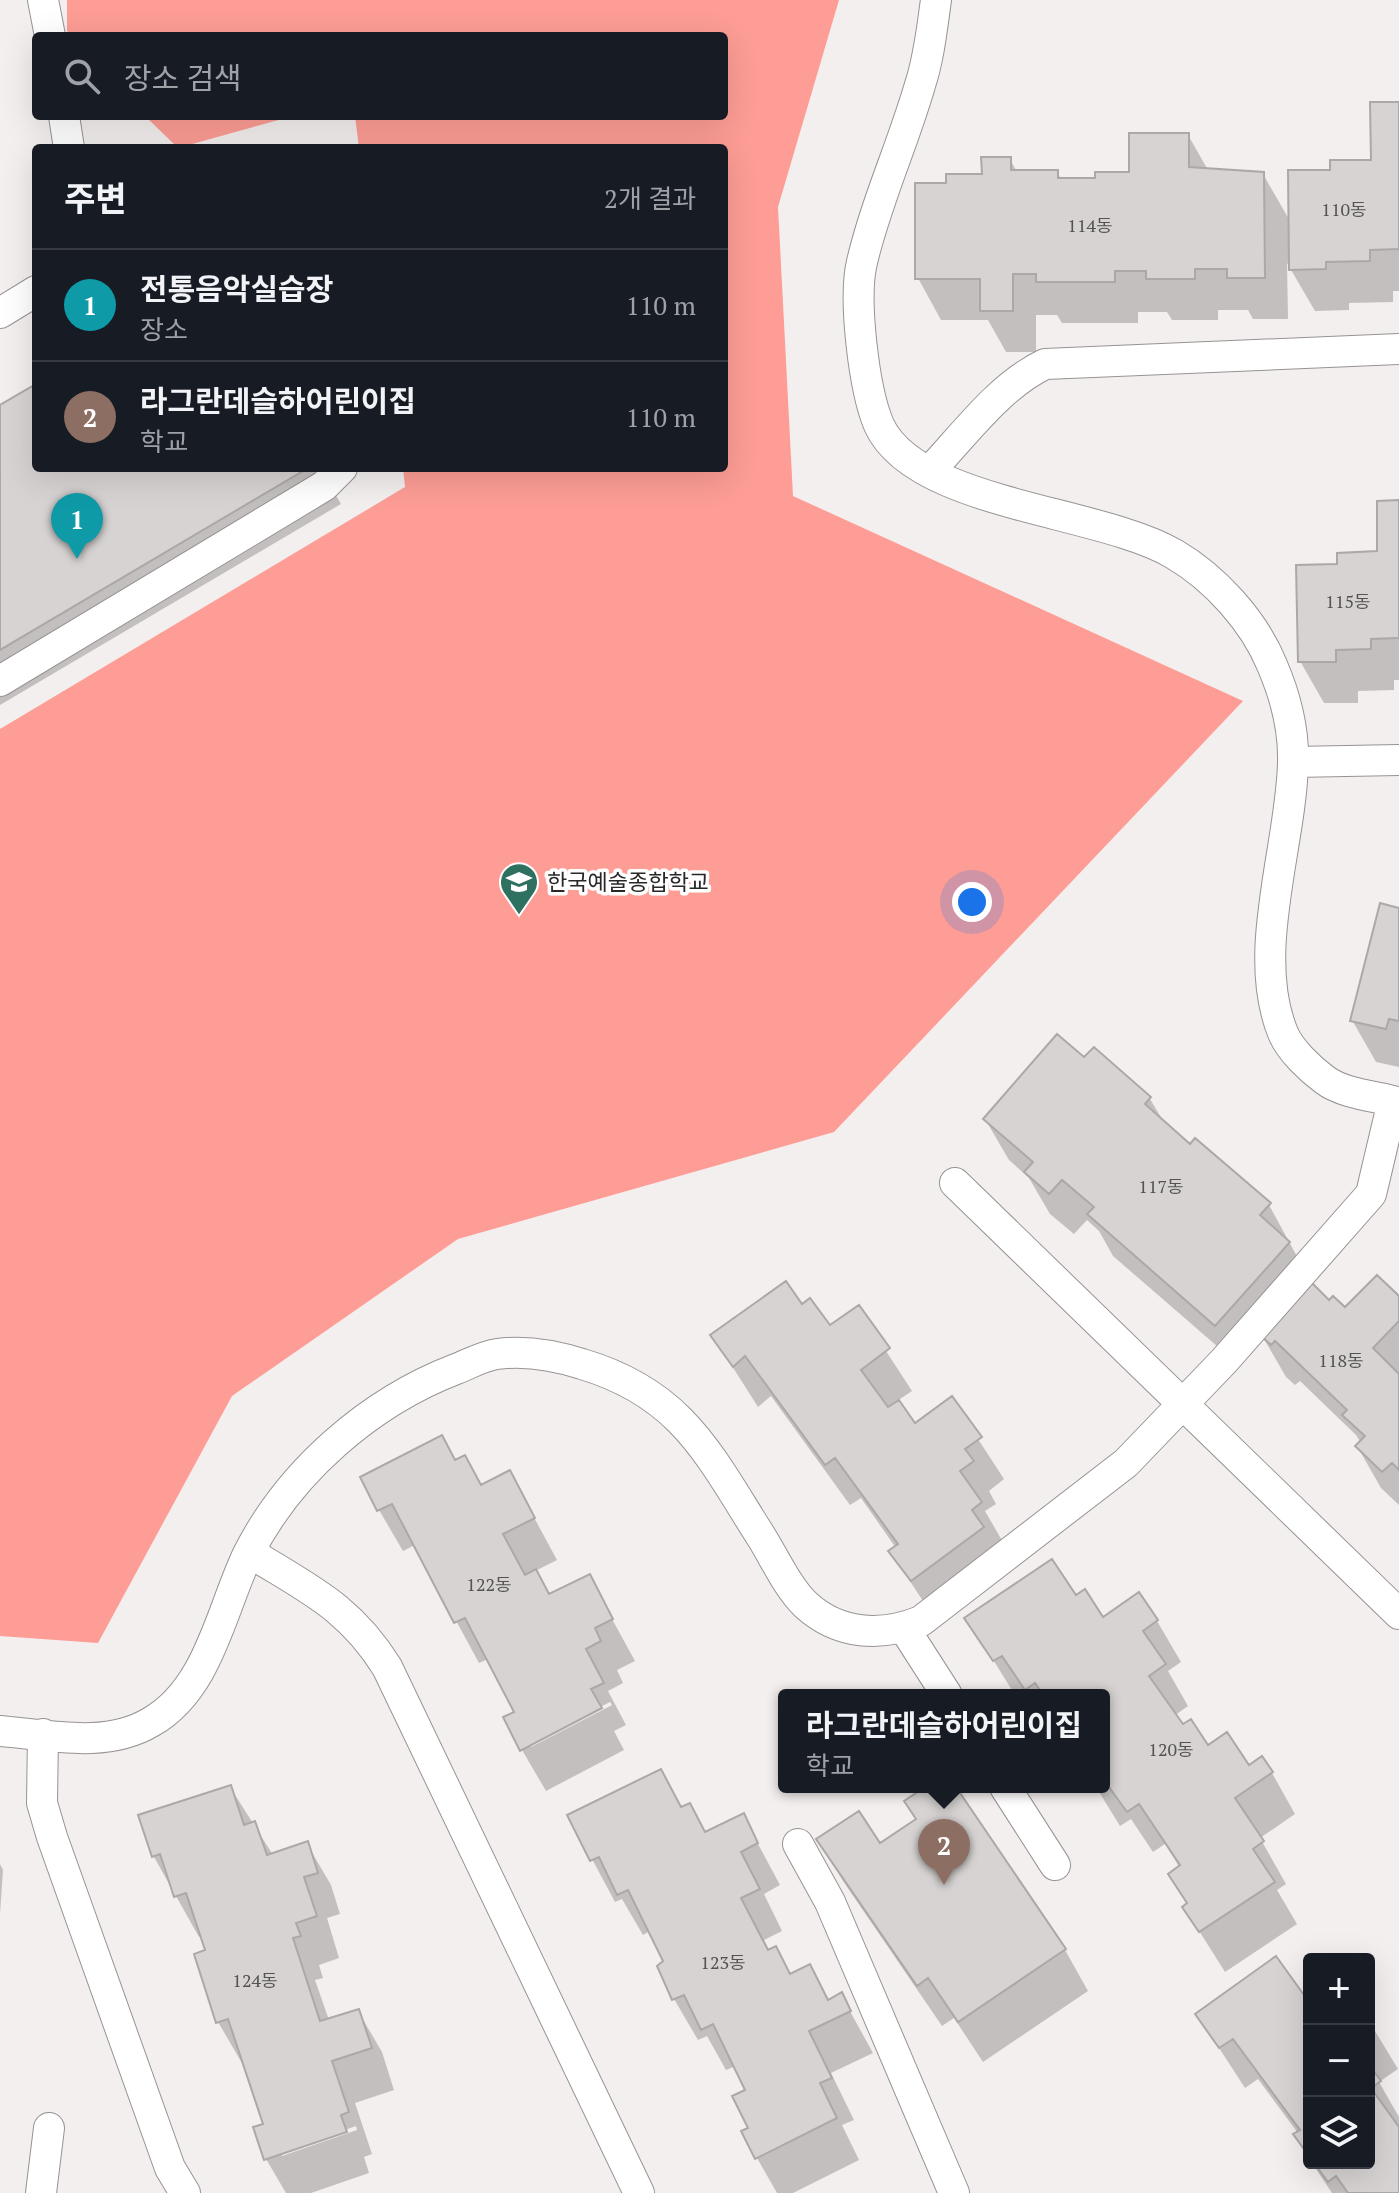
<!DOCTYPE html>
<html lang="ko">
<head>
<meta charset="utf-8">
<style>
	:root { --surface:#171b24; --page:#242831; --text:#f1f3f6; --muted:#9ea1a6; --line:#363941; --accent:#db2777 }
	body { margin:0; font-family:"PT Serif","Noto Sans KR",serif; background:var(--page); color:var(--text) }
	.controls { position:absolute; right:24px; bottom:24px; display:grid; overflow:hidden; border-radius:8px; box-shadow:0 8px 32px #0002 }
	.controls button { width:72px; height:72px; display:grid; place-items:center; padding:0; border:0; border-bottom:2px solid var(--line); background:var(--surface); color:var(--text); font:40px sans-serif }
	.you { position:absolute; left:972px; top:902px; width:28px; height:28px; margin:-20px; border:6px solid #fff; border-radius:50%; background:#1a73e8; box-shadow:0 0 0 12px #1a73e833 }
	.badge { display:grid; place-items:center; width:52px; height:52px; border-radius:50%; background:var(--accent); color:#fff; font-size:26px; font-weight:700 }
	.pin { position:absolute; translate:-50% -66px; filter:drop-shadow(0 2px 4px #0008) }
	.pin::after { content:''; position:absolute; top:42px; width:28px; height:24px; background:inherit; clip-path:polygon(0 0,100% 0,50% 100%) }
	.popup { position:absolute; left:778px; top:1689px; width:332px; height:104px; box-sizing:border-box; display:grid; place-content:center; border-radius:8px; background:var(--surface); filter:drop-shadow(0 2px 6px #0005); font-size:26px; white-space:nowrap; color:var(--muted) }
	.popup b { font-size:30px; color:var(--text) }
	.popup::after { content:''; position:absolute; left:50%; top:100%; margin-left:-16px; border:16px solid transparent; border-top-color:var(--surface) }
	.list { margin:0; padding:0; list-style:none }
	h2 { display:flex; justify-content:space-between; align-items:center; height:104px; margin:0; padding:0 32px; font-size:34px }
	h2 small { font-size:26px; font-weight:400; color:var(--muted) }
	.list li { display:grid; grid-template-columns:52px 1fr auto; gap:24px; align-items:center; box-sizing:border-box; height:112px; padding:0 32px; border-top:2px solid var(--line) }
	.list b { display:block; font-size:30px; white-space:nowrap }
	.list p { margin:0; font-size:26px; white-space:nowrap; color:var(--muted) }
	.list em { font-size:26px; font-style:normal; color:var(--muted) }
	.icon { flex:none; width:44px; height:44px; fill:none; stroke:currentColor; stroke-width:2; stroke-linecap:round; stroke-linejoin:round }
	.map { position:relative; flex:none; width:1399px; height:2193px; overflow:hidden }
	.search { position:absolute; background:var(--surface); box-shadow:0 8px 32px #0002; left:32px; top:32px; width:696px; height:88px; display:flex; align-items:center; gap:20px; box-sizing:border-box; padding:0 28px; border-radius:8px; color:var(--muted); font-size:30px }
	.panel { position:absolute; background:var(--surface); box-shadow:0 8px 32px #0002; left:32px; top:144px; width:696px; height:328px; border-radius:8px }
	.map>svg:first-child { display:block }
	.forest { fill:#fd9d95 }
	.shadow { fill:#0003; fill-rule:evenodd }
	.building { fill:#d7d3d3; stroke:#aca8a8; stroke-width:2 }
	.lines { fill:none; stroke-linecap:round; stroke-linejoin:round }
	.lane-casing { stroke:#979393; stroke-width:32 }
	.lane { stroke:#fff; stroke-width:30 }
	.labels { text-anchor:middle; stroke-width:7; stroke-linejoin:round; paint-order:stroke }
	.number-label { font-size:18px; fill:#545252 }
	.poi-label { font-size:22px; fill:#292727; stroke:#fefefe; text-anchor:start }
</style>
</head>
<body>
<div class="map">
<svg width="1399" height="2193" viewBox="0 0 1399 2193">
	<rect width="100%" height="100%" fill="#f4efef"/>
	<path class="forest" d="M67,0H839L778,207L793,496L1243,701L834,1132L458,1239L232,1396L98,1643L0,1636V729L405,487L403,468H724V148H359L355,116H724V36H72L67,31Z
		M145,116H293L178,148Z"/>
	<path class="shadow" d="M1399,105V291H1393V302L1349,303V310L1315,311L1287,263L1288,319H1253L1248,310H1218V320H1172L1167,312H1138V323H1062L1057,315H1036V352H1006L988,320H941L918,278L948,185L984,176L1010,159L1017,172H1057L1062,180H1097L1131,174L1188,135L1208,170L1263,174L1290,221L1332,172L1373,162Z
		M36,386V468H320L341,504L0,705V407Z
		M1399,502V680H1394V690L1358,691V703H1324L1300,661L1339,566L1379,553Z
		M1399,910V1067L1376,1062L1352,1020Z
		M1094,1050L1150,1099L1165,1124L1269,1205L1312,1284L1329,1303L1345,1310L1399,1298V1505L1381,1488L1357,1446L1361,1443L1356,1435L1300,1381L1295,1385L1286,1377L1264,1339L1240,1366L1113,1256L1099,1231L1087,1220L1074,1234L1050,1214L1029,1178L1009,1160L985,1119L1084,1060Z
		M801,1307L830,1328L858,1308L912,1391L897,1401L915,1426L952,1399L1004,1479L989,1491L996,1504L985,1511L1004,1544L936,1621L891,1552L896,1548L861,1498L850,1505L771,1396L758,1407L713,1336Z
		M456,1462L481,1488L510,1473L557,1560L535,1571L550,1596L589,1577L635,1661L617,1670L623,1683L608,1691L626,1725L614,1731L624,1750L546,1791L522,1750L516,1713L488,1659L479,1663L415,1545L403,1551L379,1510ZM610,1702L612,1705L531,1747V1743Z
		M1075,1598L1103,1619L1157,1621L1181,1662L1168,1671L1188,1706L1174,1716L1208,1747L1249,1767L1272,1773L1295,1814L1260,1838L1286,1884L1277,1890L1297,1924L1225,1972L1184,1907L1188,1905L1180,1868L1165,1844L1153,1852L1131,1819L1120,1826L1096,1787H1104V1695H1015L967,1618Z
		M660,1771L682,1809L706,1834L743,1816L780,1885L764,1894L782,1931L764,1940L770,1952L791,1976L810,1967L829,2001L841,1995L873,2053L831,2073L854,2120L842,2125L859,2160L793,2193H777L757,2158L748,2091L736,2066L726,2070L707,2036L698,2040L674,1999L665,1962L650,1931L643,1935L622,1899L615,1902L569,1816Z
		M230,1787L273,1855L307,1844L331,1885L340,1914L327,1918L339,1958L319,1965L323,1978L315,1980L329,2020L358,2011L382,2052L394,2090L355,2103L372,2154L364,2157L369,2173L311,2193H286L266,2159V2125L245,2062L242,2063L218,2022L202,1936L199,1937L154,1857L141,1816ZM356,2126L357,2130L282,2156V2152Z
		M928,1787H953L1065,1950L1088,1991L983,2062L954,2018L942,2026L843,1881L819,1840L880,1846L918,1820Z
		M0,1864L3,1870L0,1914Z
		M1309,2005V2157L1298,2133L1258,2079L1245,2088L1197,2014Z
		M1369,2021L1398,2069L1379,2082L1399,2117V2193H1332L1312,2163H1369Z"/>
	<path class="building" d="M1370,102H1399V249L1370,250V261L1326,262V269L1289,270L1288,170H1330V160H1371Z
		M1129,133H1189V167L1264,172L1265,278H1227V269H1195V279H1146V271H1115V282H1036V274H1013V311H980V279H915V183H946V174H982L981,157H1011V170H1058V178H1095V172H1129Z
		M36,384V468H308L0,650V405Z
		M1399,500V638L1371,639V649L1336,650V662H1298L1296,565L1337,564V553L1377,551V501Z
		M1380,903L1399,908V1021L1389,1019L1386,1029L1350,1021Z
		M1057,1034L1084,1057L1094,1047L1151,1097L1145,1104L1190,1144L1195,1138L1271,1203L1260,1215L1290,1242L1215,1326L1087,1214L1094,1207L1062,1180L1049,1194L1024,1172L1033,1162L983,1119Z
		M1377,1275L1399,1296V1321L1373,1348L1399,1374V1470L1392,1463L1382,1472L1355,1446L1365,1436L1342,1415L1347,1410L1275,1341L1271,1345L1260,1335L1311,1282L1329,1300L1333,1296L1345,1307Z
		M786,1281L802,1304L810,1298L830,1325L859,1305L890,1348L861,1370L888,1407L899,1400L915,1423L952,1396L982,1437L965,1449L974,1461L960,1471L982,1502L972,1510L984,1527L911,1581L888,1551L898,1544L835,1458L825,1465L745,1356L733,1367L710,1335Z
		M442,1435L455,1460L465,1455L481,1485L510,1470L535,1518L503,1534L525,1575L536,1569L549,1594L590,1574L613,1619L595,1628L601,1641L586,1649L604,1683L591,1689L602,1708L520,1751L503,1717L514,1712L465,1618L454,1623L392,1504L377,1511L360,1477Z
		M1052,1559L1076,1595L1085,1589L1103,1617L1139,1592L1158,1620L1143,1631L1166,1664L1149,1676L1183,1724L1191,1719L1208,1745L1227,1732L1249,1765L1262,1756L1273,1772L1235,1798L1264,1841L1253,1849L1275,1882L1199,1932L1182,1907L1187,1903L1168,1874L1180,1865L1139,1804L1127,1812L1104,1780V1695H1043L1035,1683L1025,1690L1002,1656L993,1661L964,1618Z
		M661,1769L681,1807L690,1803L705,1832L744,1813L758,1843L741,1852L760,1889L741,1898L768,1950L776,1946L790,1974L810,1964L828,2000L842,1992L851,2011L809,2031L832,2078L820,2083L837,2118L755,2159L741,2131L748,2128L732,2096L745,2090L713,2024L701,2030L684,1995L672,2000L657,1966L663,1961L628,1890L617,1895L599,1857L590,1861L567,1815Z
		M231,1785L244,1825L255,1821L267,1855L308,1841L318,1873L304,1877L317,1916L296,1923L301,1936L293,1938L320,2021L359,2009L372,2048L332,2061L349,2112L341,2115L347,2132L264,2160L253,2127L263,2124L228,2019L216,2023L194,1954L205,1950L186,1893L174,1897L160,1854L152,1857L138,1815Z
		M925,1787H956L1066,1949L958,2022L928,1978L917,1986L816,1839L859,1811L880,1843L916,1819L904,1801Z
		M1276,1956L1309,2002V2156L1293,2134L1300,2130L1233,2039L1219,2048L1195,2014Z
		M1369,2065L1381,2081L1371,2088L1399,2127V2193H1348L1336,2176L1328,2182L1314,2163H1369Z"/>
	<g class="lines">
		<defs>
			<path id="lane" d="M43,0L50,36
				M936,0C932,28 929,58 920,85C903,144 876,202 862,262C853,299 864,390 879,425C915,505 1100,510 1174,554C1215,578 1254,621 1272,665C1285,695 1294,730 1293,763C1291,847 1250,953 1283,1033C1290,1050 1310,1069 1325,1080C1342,1093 1373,1096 1393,1101
				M64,116L69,148
				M0,313L36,291
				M929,472C964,435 999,386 1045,364L1399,349
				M0,681L324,486L342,468
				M1293,762L1399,760
				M955,1183L1399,1614
				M249,1552C308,1589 349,1606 387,1667L639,2193
				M904,1628L947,1695
				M0,1731C49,1735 106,1749 151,1722C209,1689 221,1610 248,1554C290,1471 370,1402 456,1369C469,1364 483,1356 497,1354C526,1350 554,1355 582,1364C683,1394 709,1455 762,1538C775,1559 788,1588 806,1605C839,1635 881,1637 921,1621L1126,1463L1224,1361L1371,1194L1393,1101L1399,1103
				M43,1734L42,1803L52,1837L170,2168L185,2193
				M1005,1787L1055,1865
				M798,1844L830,1902L954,2193
				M41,2193L49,2128"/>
		</defs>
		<use href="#lane" class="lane-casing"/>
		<use href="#lane" class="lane"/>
	</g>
	<defs>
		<symbol id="university-pin" viewBox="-11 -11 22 30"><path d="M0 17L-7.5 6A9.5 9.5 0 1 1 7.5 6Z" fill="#2f7161" stroke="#fefefe"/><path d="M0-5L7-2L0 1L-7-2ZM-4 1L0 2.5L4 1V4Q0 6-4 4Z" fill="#fff"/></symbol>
	</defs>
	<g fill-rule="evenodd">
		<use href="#university-pin" x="497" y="860" width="44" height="60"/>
	</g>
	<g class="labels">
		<g class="number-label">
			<text x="1344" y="216">110동</text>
			<text x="1090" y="232">114동</text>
			<text x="1348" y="608">115동</text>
			<text x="1161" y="1193">117동</text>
			<text x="1341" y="1367">118동</text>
			<text x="489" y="1591">122동</text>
			<text x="1171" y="1756">120동</text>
			<text x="723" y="1969">123동</text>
			<text x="255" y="1987">124동</text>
		</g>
		<g class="poi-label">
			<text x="547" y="890">한국예술종합학교</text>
		</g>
	</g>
</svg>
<div class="controls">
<button>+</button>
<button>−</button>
<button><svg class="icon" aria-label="layers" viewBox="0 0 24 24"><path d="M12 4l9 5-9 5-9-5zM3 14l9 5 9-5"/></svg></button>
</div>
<div class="you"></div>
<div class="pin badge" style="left:77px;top:559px;background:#0f9aa8">1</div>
<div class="pin badge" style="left:944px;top:1885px;background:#8d6e63">2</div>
<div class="popup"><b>라그란데슬하어린이집</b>학교</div>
<div class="search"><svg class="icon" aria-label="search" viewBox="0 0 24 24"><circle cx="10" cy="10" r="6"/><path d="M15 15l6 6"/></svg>장소 검색</div>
<section class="panel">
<h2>주변<small>2개 결과</small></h2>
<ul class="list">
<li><span class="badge" style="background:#0f9aa8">1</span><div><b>전통음악실습장</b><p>장소</p></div><em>110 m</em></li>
<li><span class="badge" style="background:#8d6e63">2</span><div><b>라그란데슬하어린이집</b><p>학교</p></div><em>110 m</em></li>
</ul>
</section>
</div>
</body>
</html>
